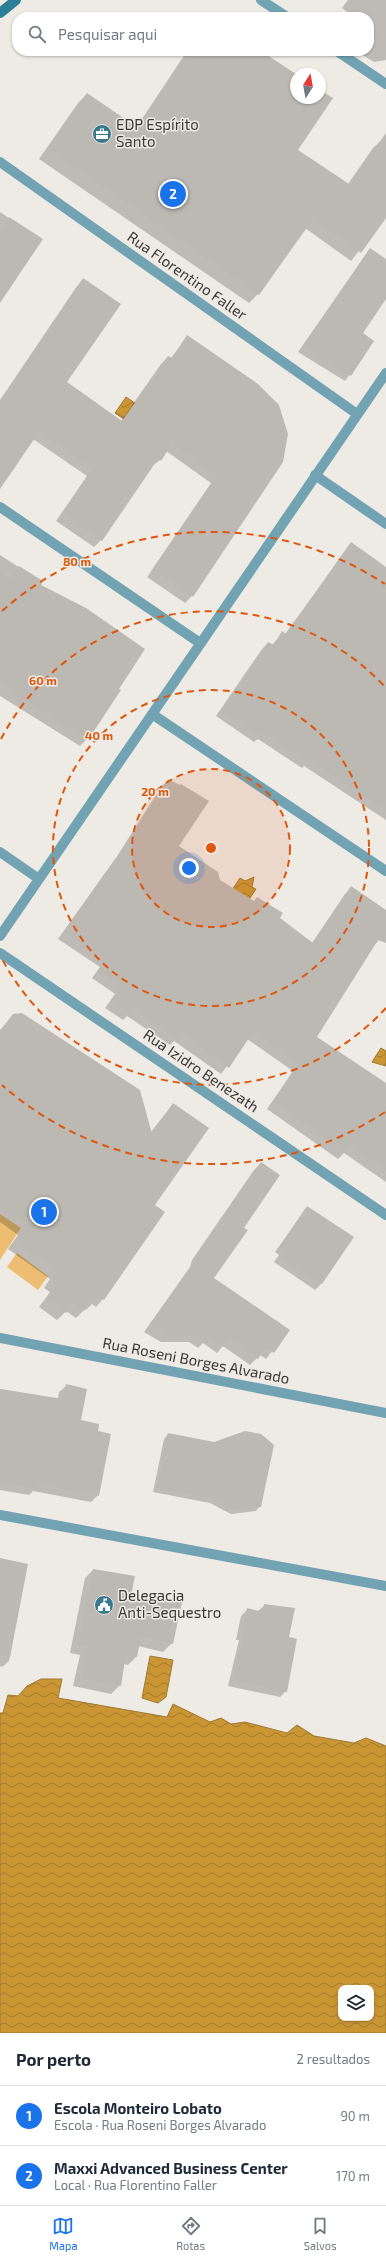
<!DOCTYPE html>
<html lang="pt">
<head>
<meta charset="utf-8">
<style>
	:root { --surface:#fff; --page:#f2f2f3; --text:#1f2937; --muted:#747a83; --line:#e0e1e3; --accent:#1a73e8 }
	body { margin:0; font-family:"Exo 2",sans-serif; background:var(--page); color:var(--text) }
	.controls { position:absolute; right:12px; bottom:12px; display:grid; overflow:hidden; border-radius:8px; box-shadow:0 1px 3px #0004 }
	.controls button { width:36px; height:36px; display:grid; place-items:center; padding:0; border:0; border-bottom:1px solid var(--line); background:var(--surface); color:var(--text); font:20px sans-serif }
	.compass { position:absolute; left:290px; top:68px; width:36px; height:36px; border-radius:50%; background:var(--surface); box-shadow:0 1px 3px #0004; rotate:11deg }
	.you { position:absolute; left:189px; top:868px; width:14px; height:14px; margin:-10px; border:3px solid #fff; border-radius:50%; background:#1a73e8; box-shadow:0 0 0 6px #1a73e833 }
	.badge { display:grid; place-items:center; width:26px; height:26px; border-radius:50%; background:var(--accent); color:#fff; font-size:13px; font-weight:700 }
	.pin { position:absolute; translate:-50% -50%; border:2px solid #fff; box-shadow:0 1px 4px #0006 }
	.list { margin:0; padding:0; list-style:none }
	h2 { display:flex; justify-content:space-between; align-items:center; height:52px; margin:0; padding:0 16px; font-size:17px }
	h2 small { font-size:13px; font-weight:400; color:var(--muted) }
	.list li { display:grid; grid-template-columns:26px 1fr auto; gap:12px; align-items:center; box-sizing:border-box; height:60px; padding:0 16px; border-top:1px solid var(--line) }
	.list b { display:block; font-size:15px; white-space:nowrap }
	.list p { margin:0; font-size:13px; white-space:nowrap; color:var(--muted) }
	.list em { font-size:13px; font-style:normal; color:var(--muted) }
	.icon { flex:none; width:22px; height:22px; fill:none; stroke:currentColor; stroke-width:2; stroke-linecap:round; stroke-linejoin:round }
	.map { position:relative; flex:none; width:386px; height:2033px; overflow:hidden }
	.search { position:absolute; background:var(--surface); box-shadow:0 1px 3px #0004; left:12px; right:12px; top:12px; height:44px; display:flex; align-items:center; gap:10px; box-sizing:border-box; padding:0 14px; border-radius:16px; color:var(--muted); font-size:15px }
	.sheet { height:172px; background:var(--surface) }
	nav { display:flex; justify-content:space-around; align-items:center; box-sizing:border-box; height:56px; border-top:1px solid var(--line); background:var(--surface); font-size:11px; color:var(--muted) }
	nav a { display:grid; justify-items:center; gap:2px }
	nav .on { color:var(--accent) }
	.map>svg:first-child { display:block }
	.park { fill:#edbe72 }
	.water { fill:url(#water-waves); stroke:#9f7934; fill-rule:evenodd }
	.shadow { fill:#0003 }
	.building { fill:#bcb9b3 }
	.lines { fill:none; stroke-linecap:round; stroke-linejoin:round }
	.minor { stroke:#72a3b3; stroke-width:10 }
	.secondary { stroke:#2b7f97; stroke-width:10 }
	.ring { fill:none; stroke:#df570e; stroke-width:2; stroke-dasharray:7 5 }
	.labels { text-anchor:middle; stroke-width:3; stroke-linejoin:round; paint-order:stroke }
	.poi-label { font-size:15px; fill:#3b3937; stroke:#eeeae4; text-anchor:start }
	.street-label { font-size:15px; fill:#3b3937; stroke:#eeeae4 }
	.centre { fill:#df570e; stroke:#eeeae4; stroke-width:2 }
	.ring-label { font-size:12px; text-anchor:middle; font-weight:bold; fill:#df570e; stroke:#eeeae4; stroke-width:3; stroke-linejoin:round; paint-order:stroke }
</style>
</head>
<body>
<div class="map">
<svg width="386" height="2033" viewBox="0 0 386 2033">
	<defs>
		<pattern id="water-waves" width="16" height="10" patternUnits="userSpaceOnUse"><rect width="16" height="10" fill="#ca9533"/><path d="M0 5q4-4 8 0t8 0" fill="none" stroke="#a57b2c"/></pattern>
	</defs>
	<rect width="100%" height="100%" fill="#eeeae4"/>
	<path class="park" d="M0,1214L21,1228L0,1260Z
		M17,1253L48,1276L38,1290L7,1267Z"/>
	<path class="water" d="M126,397L174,430L163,446L115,413Z
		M254,877L252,887L256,889L238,916L222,905L240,878L245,881Z
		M381,1048L386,1051V1066L372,1062Z
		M150,1656L173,1660L166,1697L158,1703L142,1698Z
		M41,1679H62L58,1698L167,1717L173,1704L210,1722L221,1718L231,1724L245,1722L287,1733L297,1725L314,1736L354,1743L366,1738L386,1746V2033H0V1713H3L8,1695L18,1696L27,1686ZM341,1988H371V2018H341Z"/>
	<path class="shadow" d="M348,0H386V60L374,62L356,51H369V17H354L342,8Z
		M187,51H259L296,75V98H320V91L331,98L297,150L348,184L373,148L382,140L386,142V216L351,261L305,228L258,294L249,303L39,159L78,103L87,94L136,128Z
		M0,212L41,240L0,300Z
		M370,249L386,260V297L361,334L373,341L345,381L298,352Z
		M84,280L66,382L121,421L161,364L168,357L170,359L188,337L258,385L192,596L185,603L147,577L211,483L166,451L160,460L152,466L101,540L94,547L56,521L87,476L33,439L0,482V400L77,286Z
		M351,544L386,568V820L304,766L302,768L258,739L254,742L216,716L262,649L268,643L272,645L283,633L285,634Z
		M0,555L42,582L39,585L117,689L87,739L80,746L0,696Z
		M168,780L178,846L219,881L278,918L312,943L345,894L352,888L386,912V933L372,947L316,1037L386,1085V1182L344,1153L338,1159L267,1109L293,1071L247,1039L221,1074L174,1041L170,1045L127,1016L123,1020L105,1008L115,994L92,978L100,967L58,939L114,861L161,787Z
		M13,1015L150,1133L173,1104L154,1205L103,1299L96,1307L92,1304L86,1310L85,1309L76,1318L66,1311L57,1320L39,1307L50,1292L44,1288L50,1279L8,1249L18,1235L0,1222V1030Z
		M261,1163L213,1278L289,1330L266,1359L260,1355L250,1365L223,1346L217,1353L203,1343L198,1348L189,1342H161L144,1332L190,1267L192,1260L254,1170Z
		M307,1207L321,1284L315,1290L274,1262L279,1255L275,1252Z
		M66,1386L80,1421L97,1432L98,1495L91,1502L33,1491L29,1495L0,1490V1389L58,1399L59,1392Z
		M168,1434L260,1506L256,1511L231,1514L210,1503L153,1492L164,1439Z
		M0,1559L27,1565L9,1661L2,1667L0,1666Z
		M93,1570L130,1597L172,1643L163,1652L138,1646L136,1657L128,1665L124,1664L120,1685L111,1694L73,1686L80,1655L70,1653L85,1578Z
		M265,1605L286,1691L280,1697L228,1686L239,1640H236L241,1616L247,1610L258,1611Z"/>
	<path class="building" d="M189,51H261L296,74V98H320V90L333,98L298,150L349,184L386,133V218L361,253L313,219L259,295L48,149L87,93L138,128Z
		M9,217L43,239L0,303V230Z
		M370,248L386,259V299L363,333L374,341L351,376L302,347Z
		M83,278L121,304L67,382L122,421L168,356L172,358L187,335L258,384L279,405L288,434L283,462L193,597L153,570L217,475L172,444L161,461L158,459L102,541L62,514L92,469L39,432L0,489V403Z
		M351,542L386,567V811L310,761L309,763L263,733L261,737L222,710L268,642L274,645L282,631L286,634Z
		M19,566L43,581L41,585L86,608L145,649L119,689L121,690L88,740L0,684V572L11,579Z
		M168,779L180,785L181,784L209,801L179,846L218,872L220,880L254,901L257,897L283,913L280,918L313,943L351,886L386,910V943L378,940L317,1037L386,1083V1170L351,1146L346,1153L273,1102L299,1063L253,1032L229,1068L181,1034L178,1039L134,1009L131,1014L111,1001L121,986L98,971L106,960L64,931L115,859L116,860Z
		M22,1013L140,1090L152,1134L173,1103L209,1128L155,1205L165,1212L104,1300L99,1296L94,1303L91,1300L84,1311L73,1303L66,1313L46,1299L57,1283L51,1280L57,1271L15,1241L25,1226L0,1209V1031L13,1014Z
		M261,1162L280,1175L244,1228L248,1230L214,1278L290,1330L274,1353L266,1348L258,1359L230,1339L224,1347L209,1336L206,1341L196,1336H168L150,1324L197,1259L199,1252Z
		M307,1206L354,1237L322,1284L280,1256L285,1249L280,1246Z
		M66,1384L87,1389L81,1420L99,1424L98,1431L111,1434L99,1496L38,1484L37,1489L0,1482V1389L63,1399Z
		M245,1431L261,1434L274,1445L261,1507L236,1510L214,1499L157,1488L168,1433L214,1442Z
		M0,1558L28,1564L10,1657L0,1656Z
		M93,1569L135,1576L131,1596L182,1602L173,1644L141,1637L137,1657L126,1654L121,1686L81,1678L88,1647L78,1645Z
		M264,1604L295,1608L289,1637L297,1639L287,1692L233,1680L244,1634H242L247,1608L263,1612Z"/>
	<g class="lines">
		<path class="minor" d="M261,0L287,17
			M337,51L386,84
			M0,162L357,414
			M315,475L386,524
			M0,507L200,643
			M152,714L386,871
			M0,852L39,879
			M0,936L386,373
			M0,953L386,1215
			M0,1338L386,1413
			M0,1515L386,1586"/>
		<path class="secondary" d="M0,13L16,0"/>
	</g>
	<circle cx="211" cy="848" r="79" fill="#df570e" fill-opacity=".12"/>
	<g class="ring">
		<circle cx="211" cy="848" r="79"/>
		<circle cx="211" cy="848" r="158"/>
		<path d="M386 1008A237 237 0 0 1 1 957M1 739A237 237 0 0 1 386 688"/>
		<path d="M385 1112A316 316 0 0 1 2 1085M2 611A316 316 0 0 1 385 584"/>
	</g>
	<defs>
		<symbol id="office-disc" viewBox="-11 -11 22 22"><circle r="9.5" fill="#39798d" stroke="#eeeae4"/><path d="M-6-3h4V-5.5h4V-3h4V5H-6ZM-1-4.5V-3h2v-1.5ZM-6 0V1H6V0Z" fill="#fff"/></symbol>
		<symbol id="civic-disc" viewBox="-11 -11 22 22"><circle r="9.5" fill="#39798d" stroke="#eeeae4"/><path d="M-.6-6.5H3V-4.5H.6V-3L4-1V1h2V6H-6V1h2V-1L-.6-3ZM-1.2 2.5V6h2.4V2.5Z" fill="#fff"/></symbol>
	</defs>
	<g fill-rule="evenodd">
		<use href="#office-disc" x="91" y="123" width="22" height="22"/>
		<use href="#civic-disc" x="93" y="1594" width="22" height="22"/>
	</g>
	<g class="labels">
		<g class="poi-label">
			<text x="116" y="130">EDP Espírito<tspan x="116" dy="17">Santo</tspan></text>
			<text x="118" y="1601">Delegacia<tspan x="118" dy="17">Anti-Sequestro</tspan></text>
		</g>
		<g class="street-label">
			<text transform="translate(187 276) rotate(35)" y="5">Rua Florentino Faller</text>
			<text transform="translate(201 1071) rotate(34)" y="5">Rua Izidro Benezath</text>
			<text transform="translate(196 1361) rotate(11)" y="5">Rua Roseni Borges Alvarado</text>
		</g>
	</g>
	<circle cx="211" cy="848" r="6" class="centre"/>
	<g class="ring-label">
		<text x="77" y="566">80 m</text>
		<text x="43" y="685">60 m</text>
		<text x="99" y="740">40 m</text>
		<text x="155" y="796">20 m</text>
	</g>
</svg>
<div class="controls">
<button><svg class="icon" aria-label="layers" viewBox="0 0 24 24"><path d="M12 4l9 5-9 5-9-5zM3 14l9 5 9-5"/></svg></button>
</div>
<svg class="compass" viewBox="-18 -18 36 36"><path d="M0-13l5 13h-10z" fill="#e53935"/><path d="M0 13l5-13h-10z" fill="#747a83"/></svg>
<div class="you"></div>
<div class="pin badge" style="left:44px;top:1212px">1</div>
<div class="pin badge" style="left:173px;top:194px">2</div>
<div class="search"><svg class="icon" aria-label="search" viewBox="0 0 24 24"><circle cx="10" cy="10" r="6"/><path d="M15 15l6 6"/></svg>Pesquisar aqui</div>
</div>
<section class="sheet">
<h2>Por perto<small>2 resultados</small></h2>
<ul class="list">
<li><span class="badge">1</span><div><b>Escola Monteiro Lobato</b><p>Escola · Rua Roseni Borges Alvarado</p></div><em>90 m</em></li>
<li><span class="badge">2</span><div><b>Maxxi Advanced Business Center</b><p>Local · Rua Florentino Faller</p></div><em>170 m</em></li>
</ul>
</section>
<nav>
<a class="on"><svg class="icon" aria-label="map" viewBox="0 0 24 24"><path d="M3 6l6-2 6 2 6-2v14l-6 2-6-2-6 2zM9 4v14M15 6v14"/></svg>Mapa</a>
<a><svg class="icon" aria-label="directions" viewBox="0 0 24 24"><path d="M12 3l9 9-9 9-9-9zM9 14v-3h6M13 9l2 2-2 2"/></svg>Rotas</a>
<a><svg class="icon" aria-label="saved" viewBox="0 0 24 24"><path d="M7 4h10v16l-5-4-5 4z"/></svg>Salvos</a>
</nav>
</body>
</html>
